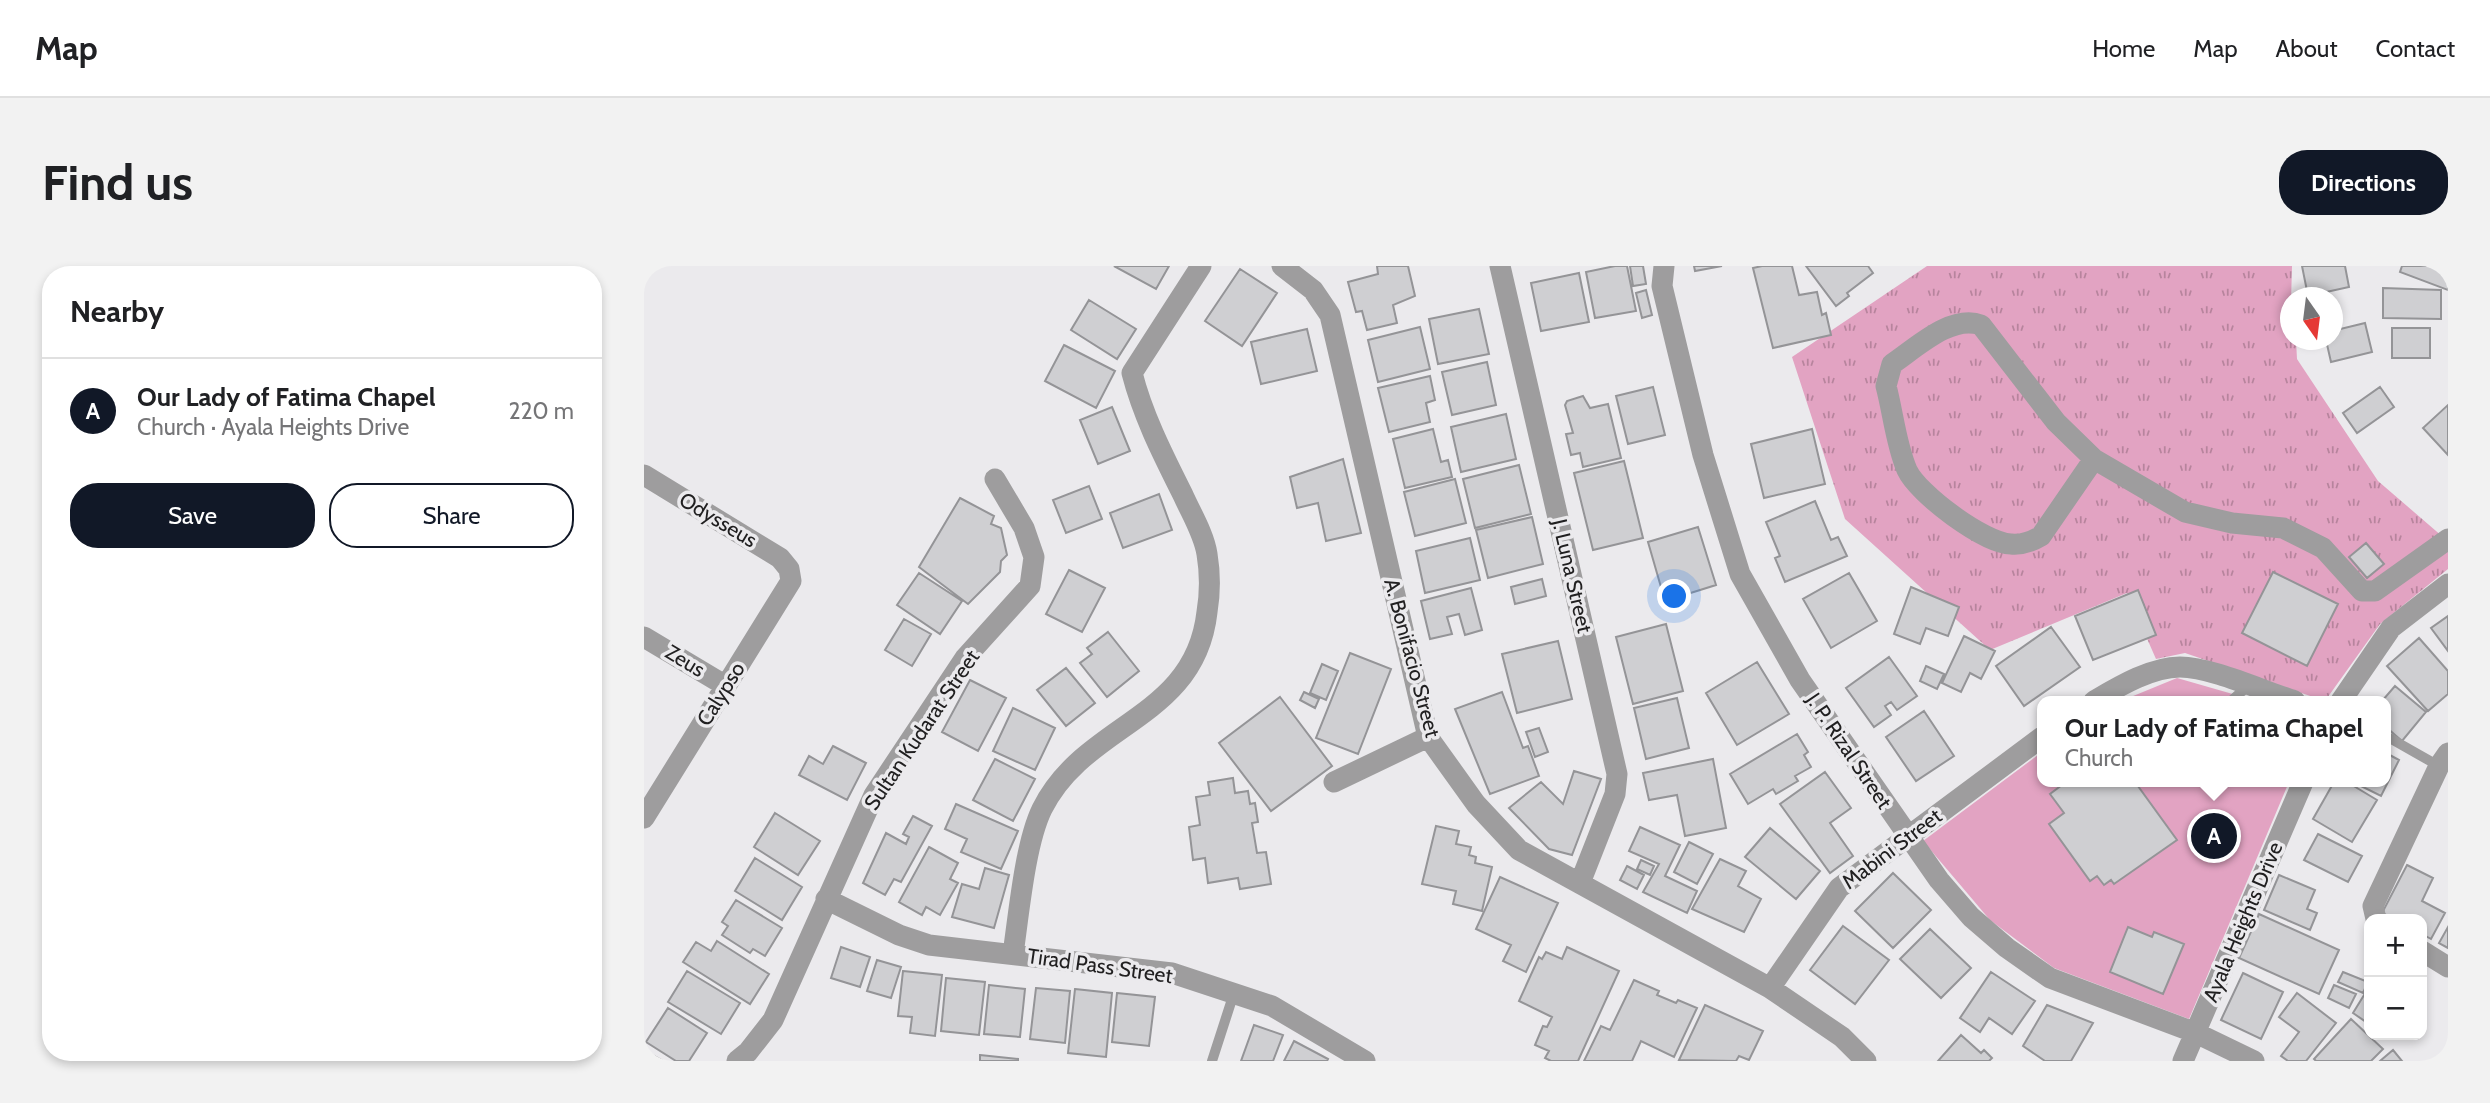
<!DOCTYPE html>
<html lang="en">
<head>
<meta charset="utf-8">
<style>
	:root { --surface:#fff; --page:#f2f2f2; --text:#202124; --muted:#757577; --line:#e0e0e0; --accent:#111827 }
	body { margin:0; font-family:Cabin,sans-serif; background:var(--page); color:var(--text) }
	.controls { position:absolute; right:21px; bottom:21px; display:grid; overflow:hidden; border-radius:14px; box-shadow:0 4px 10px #0003 }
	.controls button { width:63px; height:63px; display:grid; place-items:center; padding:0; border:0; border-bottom:2px solid var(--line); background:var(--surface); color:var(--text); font:35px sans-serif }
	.compass { position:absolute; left:1636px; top:21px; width:63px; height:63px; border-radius:50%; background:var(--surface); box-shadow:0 4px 10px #0003; rotate:166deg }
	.you { position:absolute; left:1031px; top:331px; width:24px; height:24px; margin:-18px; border:5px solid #fff; border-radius:50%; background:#1a73e8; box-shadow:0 0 0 10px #1a73e833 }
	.badge { display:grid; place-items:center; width:46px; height:46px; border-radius:50%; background:var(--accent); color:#fff; font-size:23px; font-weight:700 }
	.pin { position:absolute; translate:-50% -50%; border:4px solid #fff; box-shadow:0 2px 7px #0006 }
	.popup { position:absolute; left:1393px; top:430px; width:354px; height:91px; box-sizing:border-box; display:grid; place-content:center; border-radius:14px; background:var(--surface); filter:drop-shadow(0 2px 5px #0005); font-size:23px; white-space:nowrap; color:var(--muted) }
	.popup b { font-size:26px; color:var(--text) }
	.popup::after { content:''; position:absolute; left:50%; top:100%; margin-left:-14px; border:14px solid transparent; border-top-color:var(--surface) }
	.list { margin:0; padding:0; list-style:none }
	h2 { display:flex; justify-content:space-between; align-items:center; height:91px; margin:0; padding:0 28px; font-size:30px }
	h2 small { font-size:23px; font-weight:400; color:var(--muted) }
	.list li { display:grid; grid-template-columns:46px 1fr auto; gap:21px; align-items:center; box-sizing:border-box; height:105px; padding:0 28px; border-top:2px solid var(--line) }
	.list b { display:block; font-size:26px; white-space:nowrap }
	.list p { margin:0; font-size:23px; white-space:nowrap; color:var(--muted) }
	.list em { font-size:23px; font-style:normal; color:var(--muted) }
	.actions { display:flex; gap:14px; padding:21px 28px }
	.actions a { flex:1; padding:16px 0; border:2px solid var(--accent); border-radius:28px; text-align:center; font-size:24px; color:var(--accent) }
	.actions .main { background:var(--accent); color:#fff }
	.map { position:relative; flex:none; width:1804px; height:795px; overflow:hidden; border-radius:28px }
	header { display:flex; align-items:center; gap:42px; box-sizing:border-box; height:98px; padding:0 35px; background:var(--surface); border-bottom:2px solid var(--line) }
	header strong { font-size:33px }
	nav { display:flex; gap:38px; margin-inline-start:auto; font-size:24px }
	.intro { display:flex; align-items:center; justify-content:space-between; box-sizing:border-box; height:168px; padding:0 42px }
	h1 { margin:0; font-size:49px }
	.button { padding:18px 32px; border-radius:28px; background:var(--accent); color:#fff; font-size:24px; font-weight:700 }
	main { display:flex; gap:42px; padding:0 42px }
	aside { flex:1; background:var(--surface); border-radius:28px; box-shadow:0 4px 10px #0003 }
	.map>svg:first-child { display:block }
	.grass { fill:url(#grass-tufts) }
	.park { fill:#e2a3c2 }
	.building { fill:#cfcfd2; stroke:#949497; stroke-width:2 }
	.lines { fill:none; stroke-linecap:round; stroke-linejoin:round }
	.lane { stroke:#9e9d9e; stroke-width:10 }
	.street { stroke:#9e9d9e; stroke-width:21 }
	.labels { text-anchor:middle; stroke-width:7; stroke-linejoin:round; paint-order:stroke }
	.street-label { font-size:21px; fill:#212021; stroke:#ebeaed }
</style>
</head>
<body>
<header>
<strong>Map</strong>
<nav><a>Home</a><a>Map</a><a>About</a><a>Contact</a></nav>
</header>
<div class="intro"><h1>Find us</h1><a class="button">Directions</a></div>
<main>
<aside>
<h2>Nearby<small></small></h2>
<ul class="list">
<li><span class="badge">A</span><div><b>Our Lady of Fatima Chapel</b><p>Church · Ayala Heights Drive</p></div><em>220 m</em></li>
</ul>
<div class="actions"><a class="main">Save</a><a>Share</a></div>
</aside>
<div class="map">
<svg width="1804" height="795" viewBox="0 0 1804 795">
	<defs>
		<pattern id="grass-tufts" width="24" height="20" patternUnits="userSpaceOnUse" patternTransform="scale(1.75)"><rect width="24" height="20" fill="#e2a3c2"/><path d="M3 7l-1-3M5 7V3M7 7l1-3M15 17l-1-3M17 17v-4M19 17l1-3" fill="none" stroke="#b7849d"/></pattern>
	</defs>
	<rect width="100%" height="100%" fill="#ebeaed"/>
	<path class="grass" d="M1283,0H1648L1646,74H1652L1653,93L1734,215L1799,271L1804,268V303L1736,358L1681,435L1541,387L1512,393L1483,327L1346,384L1201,253L1148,91Z"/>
	<path class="park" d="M1533,412L1613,435H1477Z
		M1398,486V516H1645L1545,753L1410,702L1346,654L1279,575Z"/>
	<path class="building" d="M470,0H525L512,23Z
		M733,0H764L771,30L749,39L753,57L723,64L718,45L712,46L704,16L734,8Z
		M971,0H983L992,45L951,52L942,6Z
		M986,0H999L1002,18L989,20Z
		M1050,0H1078L1051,5Z
		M1118,0H1148L1155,29L1173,26L1178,49L1182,47L1187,69L1129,82L1109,2Z
		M1162,0H1224L1229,7L1203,27L1205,30L1192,40Z
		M1658,0H1701L1705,21L1664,30Z
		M1758,0H1804V24L1756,6Z
		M596,3L633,27L598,80L561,55Z
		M935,7L945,56L897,65L887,17Z
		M1739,22L1797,24V53L1739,52Z
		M1002,24L1008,49L998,52L992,27Z
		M445,34L492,63L473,93L427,64Z
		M835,43L845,88L794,98L785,53Z
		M1721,57L1728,86L1687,96L1682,74H1688V65Z
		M776,61L786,103L734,116L724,74Z
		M1748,62H1786V92H1748Z
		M663,63L673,105L617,118L607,76Z
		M420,79L471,105L452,142L401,115Z
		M843,96L852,139L808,149L798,106Z
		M786,110L791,134L782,137L786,156L745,166L734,122Z
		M1009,121L1021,169L984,178L972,130Z
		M1736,121L1750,141L1713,167L1699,147Z
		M939,130L946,142L964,138L977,192L939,201L936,187L927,189L922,168L929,167L921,139L923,135Z
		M1804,139V189L1779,162Z
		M468,141L486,185L454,198L436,154Z
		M862,148L872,193L817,206L807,161Z
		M789,163L797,196L804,194L808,211L761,222L749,173Z
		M1168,163L1181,218L1120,232L1107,178Z
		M699,193L717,267L682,275L674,237L653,242L646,211Z
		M980,195L999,272L949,284L930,207Z
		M875,199L887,248L831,262L819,213Z
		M811,213L822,257L771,270L760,226Z
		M445,220L458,253L422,267L409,234Z
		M515,228L528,264L479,282L466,247Z
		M316,232L350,250L347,258L357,262L363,289L357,295L356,306L324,338L275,301Z
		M1171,235L1187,274L1194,271L1203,290L1141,316L1131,292L1136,290L1122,256Z
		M888,251L899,298L844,312L832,264Z
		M1054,261L1072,319L1021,335L1004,276Z
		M826,272L836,314L781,327L772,285Z
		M1722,277L1740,298L1723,312L1705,291Z
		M425,304L461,322L438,366L402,348Z
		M1629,306L1694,338L1663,400L1598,367Z
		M275,307L318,335L296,368L253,339Z
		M1205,307L1233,355L1187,382L1159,333Z
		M898,313L902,330L871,338L867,321Z
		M1267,321L1315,341L1304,370L1282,362L1276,378L1250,368Z
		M827,322L838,364L821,369L815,348L803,351L808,368L786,373L777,335Z
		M1494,324L1512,369L1449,394L1431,350Z
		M1804,350V385L1787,362Z
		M260,353L287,368L268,400L241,384Z
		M1022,358L1039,425L989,438L972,371Z
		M1407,361L1436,401L1380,440L1352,400Z
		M464,366L495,405L463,431L436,397L448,388L443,382Z
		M1320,370L1351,385L1337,413L1326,407L1317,426L1298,417Z
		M1775,372L1804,405V428L1784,445L1743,400Z
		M914,375L928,433L873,447L858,388Z
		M706,387L747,403L714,488L672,472Z
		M1245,391L1273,430L1253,444L1247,436L1241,440L1247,449L1230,461L1202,422Z
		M1113,396L1145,448L1093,479L1062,427Z
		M678,398L694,405L682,434L666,427Z
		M1282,400L1300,408L1293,423L1276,415Z
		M422,402L451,437L422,460L393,424Z
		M326,414L362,432L334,485L298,466Z
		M1751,420L1782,446L1758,475L1742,461V435H1738Z
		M660,426L675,433L671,442L656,434Z
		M858,426L879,482L884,480L895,510L846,528L811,443Z
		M636,431L688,500L627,545L575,477Z
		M1033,432L1045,482L1002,493L990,442Z
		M369,442L411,462L391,504L349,485Z
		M1280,445L1310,490L1272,515L1242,471Z
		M895,462L904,486L891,491L882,466Z
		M1153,468L1164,486L1160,489L1167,501L1151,510L1154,515L1132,528L1129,523L1104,538L1086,508Z
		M189,480L222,497L203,534L155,509L165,490L179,498Z
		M1742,487L1755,494L1737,530L1709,516H1742Z
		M351,493L391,513L369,555L329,534Z
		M1069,493L1082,562L1041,570L1033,529L1005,534L999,507Z
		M930,505L957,513L928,589L905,583L865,542L897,516L919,538Z
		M1181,506L1207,542L1186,557L1209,590L1186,607L1136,538Z
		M589,512L591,527L604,525L606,538L611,537L614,556L608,557L613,587L622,586L627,618L596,623L594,612L564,617L561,592L549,594L545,561L556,559L552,531L566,529L564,516Z
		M1422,516H1491L1533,574L1470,618L1467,614L1460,619L1453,610L1446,615L1405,558L1420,547L1406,528Z
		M1690,516H1703L1733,534L1708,576L1669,553Z
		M312,538L374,565L357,603L317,586L323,573L301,563Z
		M131,547L176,575L154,609L110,581Z
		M269,550L288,560L257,616L250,613L241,629L219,617L242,567L262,578L265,571L259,568Z
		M792,560L815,565L812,578L827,581L825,589L832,591L831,597L848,601L838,645L809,638L812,625L778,618Z
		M996,561L1036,579L1021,610L1053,625L1043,647L999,626L1015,598L985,585Z
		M1126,562L1176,605L1152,633L1101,591Z
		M1674,568L1718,590L1704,616L1660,594Z
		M1045,576L1069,588L1053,618L1030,606Z
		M285,581L314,597L306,613L314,617L296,649L282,641L278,649L255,636Z
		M111,592L158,621L138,654L91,625Z
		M1076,593L1102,605L1094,620L1117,633L1100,666L1048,643Z
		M997,594L1010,600L1006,609L993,603Z
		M1763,599L1789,612L1778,635L1801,647L1787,673L1778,668V653H1750L1738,647Z
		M983,600L1000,609L993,623L976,614Z
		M341,602L365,609L350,662L308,651L318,618L335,623Z
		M1249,607L1287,644L1249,682L1211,645Z
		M1635,609L1671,624L1663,643L1673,647L1666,664L1620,644Z
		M856,611L914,637L882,706L859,695L867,679L832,663Z
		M92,634L138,662L121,690L109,683L106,687L78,669L84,660L78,656Z
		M1615,648L1695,684L1675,728L1595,692Z
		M1199,660L1245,694L1211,738L1166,704Z
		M1484,661L1508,671L1510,666L1540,678L1519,728L1466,706Z
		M1804,661V682L1795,677Z
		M1286,663L1327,702L1297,732L1256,693Z
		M73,675L125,708L106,738L39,696L52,676L67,685Z
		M197,681L226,691L216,721L187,712Z
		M923,681L975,705L934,795H907L901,792L905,785L891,779L899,760L903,761L908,751L875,735L895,691L898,693L902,686L918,693Z
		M233,694L257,701L247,732L223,725Z
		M43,705L96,737L77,768L24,736Z
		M259,705L298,709L291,770L266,767L268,751L254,750Z
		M1347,706L1391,735L1368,768L1345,752L1336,766L1316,752Z
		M1699,706L1724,716L1719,727L1694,716Z
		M1599,707L1639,726L1617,773L1577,754Z
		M302,712L341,716L335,769L297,765Z
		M990,714L1015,725L1013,729L1032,737L1034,734L1053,742L1030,791L997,775L988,795H940L957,760L966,764Z
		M345,719L381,723L376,771L340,768Z
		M1690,719L1712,728L1705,742L1684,732Z
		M1725,721V758L1709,747Z
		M392,722L426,725L421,777L386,773Z
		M431,723L468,727L462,791L424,787Z
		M473,727L511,731L505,780L468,776Z
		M1653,727L1692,757L1662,795H1644L1637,790L1655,766L1635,751Z
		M1061,739L1119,765L1105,794L1095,790L1092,795L1035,794Z
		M1403,739L1449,757L1427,795H1401L1379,780Z
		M24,742L63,767L45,795H32L2,776Z
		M1707,753L1739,783L1727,795H1672L1670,793Z
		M610,759L639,769L629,795H597Z
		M1317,769L1337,787L1340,784L1348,792L1345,795H1294Z
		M650,775L684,793L683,795H640Z
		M0,784L19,795H0Z
		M1749,784L1758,795H1736Z
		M336,789L374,793V795H336Z"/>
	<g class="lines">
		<path class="lane" d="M1587,435L1604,420
			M1742,470L1795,500
			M568,795L590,727"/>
		<path class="street" d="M638,0L669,24L686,49L784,471L832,538L875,584L1126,722L1198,771L1222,795
			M856,0L973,508L971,528L936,617
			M1020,0L1018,20L1059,189L1096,308L1156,414L1295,614L1327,651L1363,682L1406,712L1552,767L1610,795
			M1450,193L1397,270C1387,276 1378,279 1367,278C1340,277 1274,228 1263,204C1252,179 1249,146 1242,120L1248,98C1272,82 1307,48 1337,59L1412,156L1450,193L1541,246L1588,257L1639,262L1679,282L1718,325H1731L1804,273
			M0,209L136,292L145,303L147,315L0,552
			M0,371L82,420
			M1450,435C1474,421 1507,401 1536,401C1567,401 1619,425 1651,435
			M1697,435L1747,362L1804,318
			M690,516L784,471
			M182,633L255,669L285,679L528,707L628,740L721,795
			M1732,653L1729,640L1795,500L1804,487
			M1778,685L1804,701
			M369,688C375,647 381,578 398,543C441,456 551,454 563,346C566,328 566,306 563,288C560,268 547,247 539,229C519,189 499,150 488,107L557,0
			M1126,722L1195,622L1398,471
			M93,795L104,786L129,754L230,529L321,392L386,320L390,291L380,262L351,213
			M1539,795L1659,516"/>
	</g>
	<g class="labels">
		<g class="street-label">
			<text transform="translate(74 254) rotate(31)" y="7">Odysseus</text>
			<text transform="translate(928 310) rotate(77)" y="7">J. Luna Street</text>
			<text transform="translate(768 392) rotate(75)" y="7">A. Bonifacio Street</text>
			<text transform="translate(41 395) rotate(31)" y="7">Zeus</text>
			<text transform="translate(77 428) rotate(-58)" y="7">Calypso</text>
			<text transform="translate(278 464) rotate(-56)" y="7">Sultan Kudarat Street</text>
			<text transform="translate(1205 485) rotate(56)" y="7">J. P. Rizal Street</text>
			<text transform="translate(1248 583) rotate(-37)" y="7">Mabini Street</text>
			<text transform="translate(1599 656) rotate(-67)" y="7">Ayala Heights Drive</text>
			<text transform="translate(456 700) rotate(8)" y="7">Tirad Pass Street</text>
		</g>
	</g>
</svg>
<div class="controls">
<button>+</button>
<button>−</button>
</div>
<svg class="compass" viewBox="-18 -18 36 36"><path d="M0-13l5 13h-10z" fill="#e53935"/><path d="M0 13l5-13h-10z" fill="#757577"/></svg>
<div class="you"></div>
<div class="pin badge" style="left:1570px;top:570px">A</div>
<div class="popup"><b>Our Lady of Fatima Chapel</b>Church</div>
</div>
</main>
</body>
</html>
